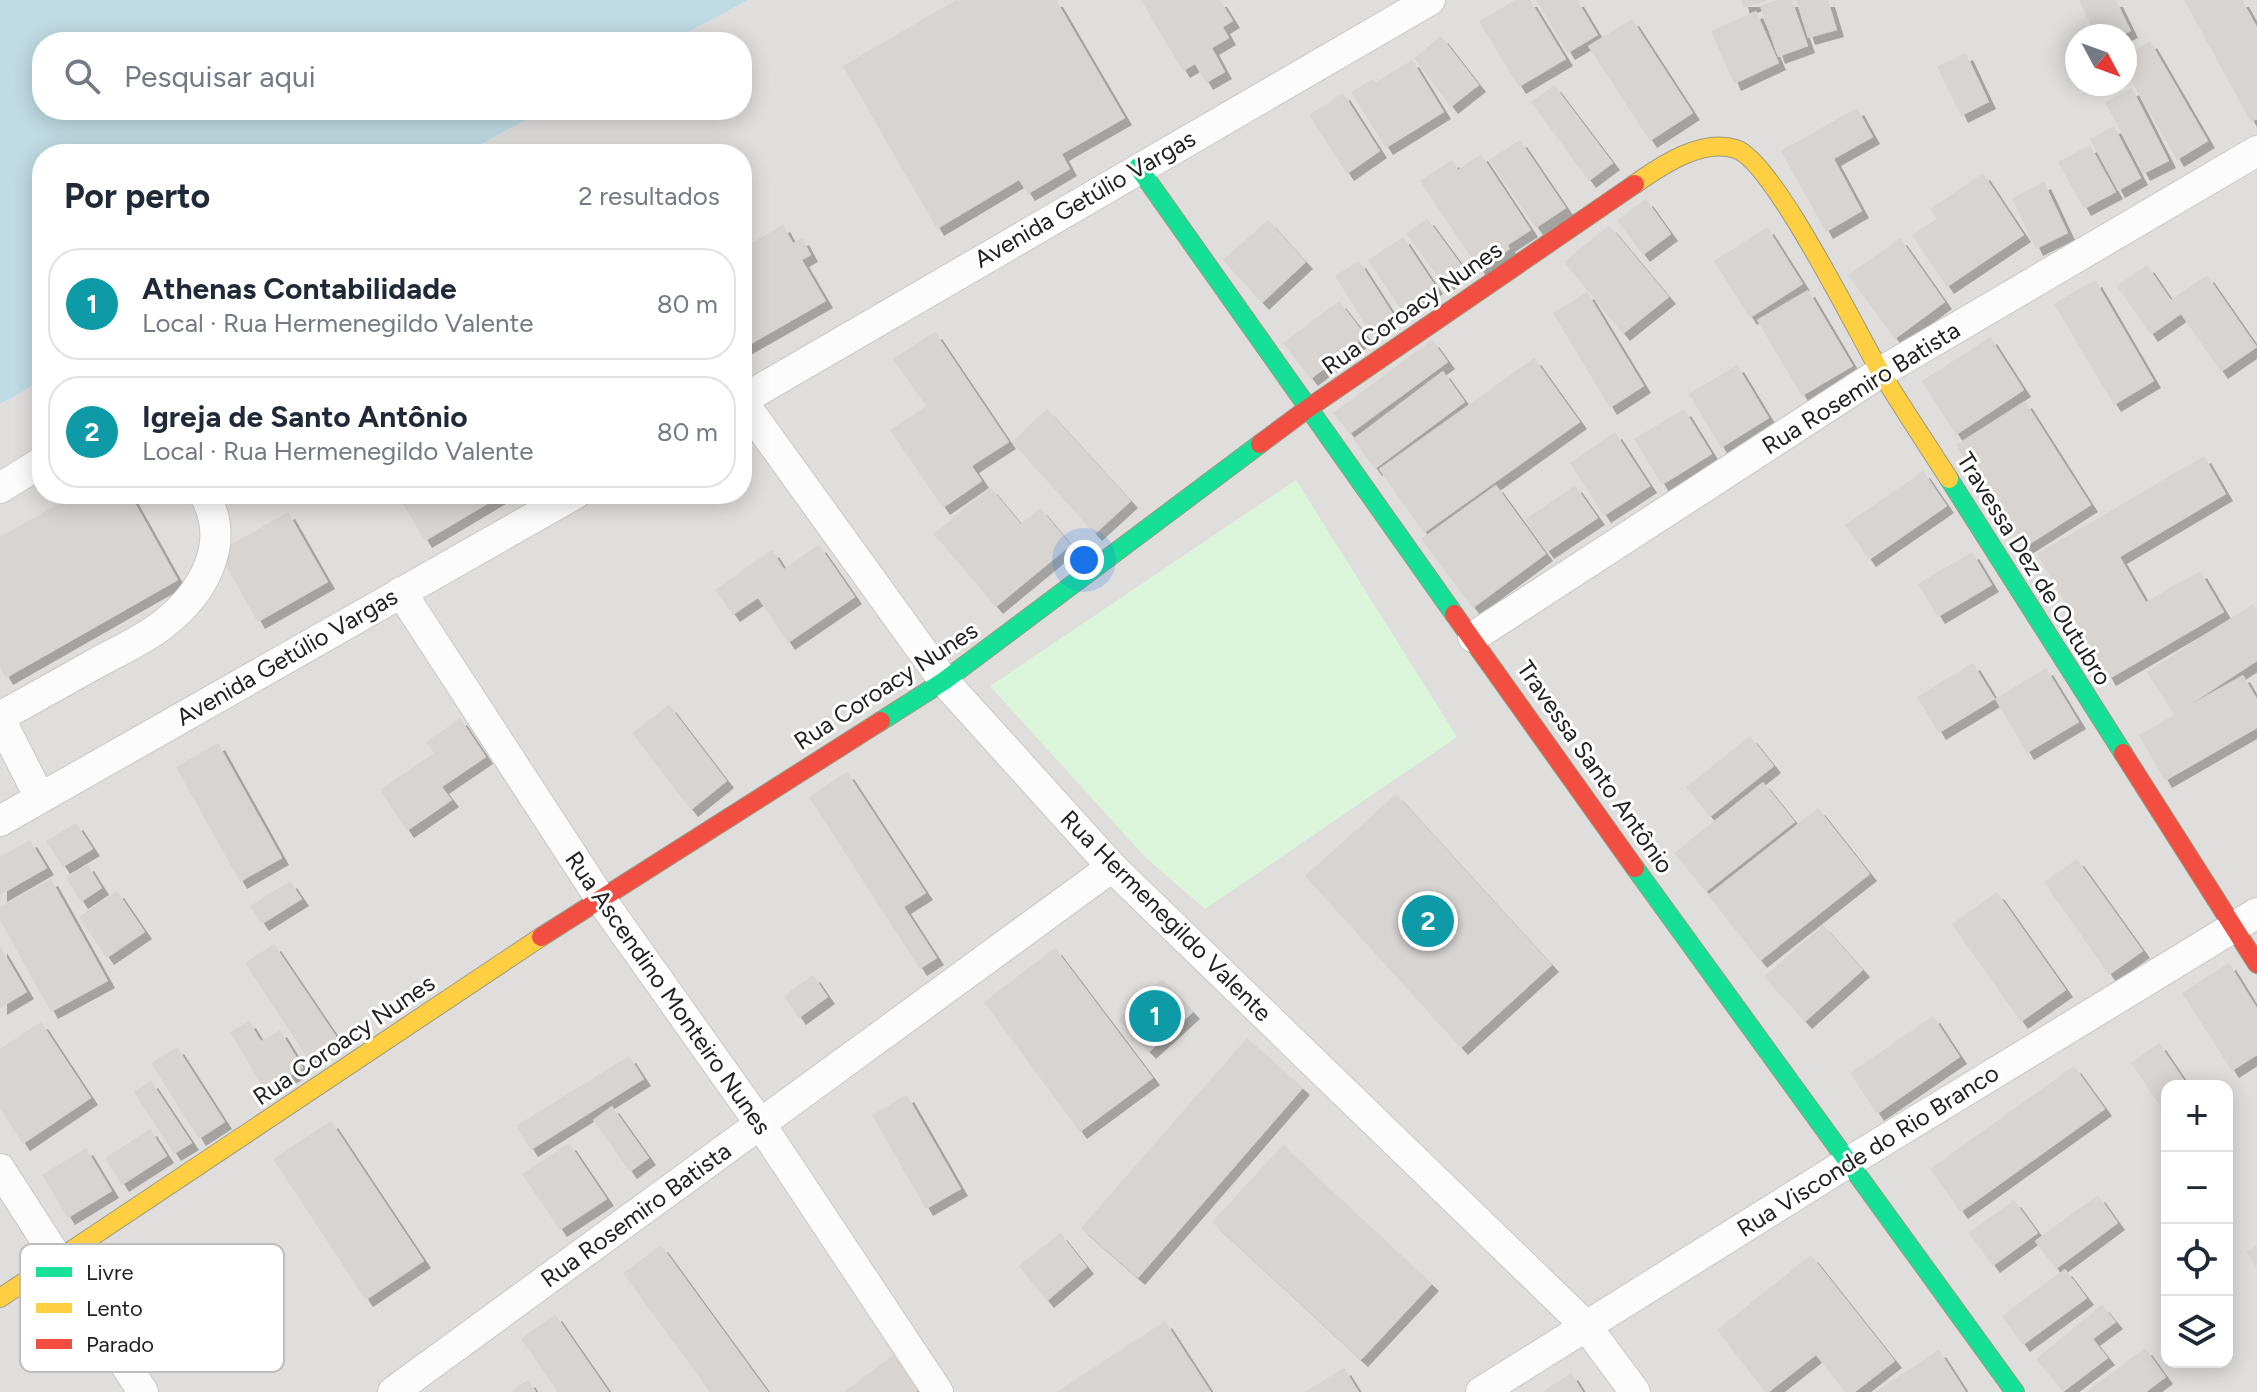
<!DOCTYPE html>
<html lang="pt">
<head>
<meta charset="utf-8">
<style>
	:root { --surface:#fff; --page:#f2f2f3; --text:#1f2937; --muted:#747a83; --line:#e0e1e3; --accent:#db2777 }
	body { margin:0; font-family:Figtree,sans-serif; background:var(--page); color:var(--text) }
	.controls { position:absolute; right:24px; bottom:24px; display:grid; overflow:hidden; border-radius:16px; box-shadow:0 4px 20px #0003 }
	.controls button { width:72px; height:72px; display:grid; place-items:center; padding:0; border:0; border-bottom:2px solid var(--line); background:var(--surface); color:var(--text); font:40px sans-serif }
	.compass { position:absolute; left:2065px; top:24px; width:72px; height:72px; border-radius:50%; background:var(--surface); box-shadow:0 4px 20px #0003; rotate:131deg }
	.you { position:absolute; left:1084px; top:560px; width:28px; height:28px; margin:-20px; border:6px solid #fff; border-radius:50%; background:#1a73e8; box-shadow:0 0 0 12px #1a73e833 }
	.badge { display:grid; place-items:center; width:52px; height:52px; border-radius:50%; background:var(--accent); color:#fff; font-size:26px; font-weight:700 }
	.pin { position:absolute; translate:-50% -50%; border:4px solid #fff; box-shadow:0 2px 8px #0006 }
	.list { margin:0; padding:0; list-style:none }
	h2 { display:flex; justify-content:space-between; align-items:center; height:104px; margin:0; padding:0 32px; font-size:34px }
	h2 small { font-size:26px; font-weight:400; color:var(--muted) }
	.list li { display:grid; grid-template-columns:52px 1fr auto; gap:24px; align-items:center; box-sizing:border-box; height:112px; margin:0 16px 16px; padding:0 16px; border:2px solid var(--line); border-radius:32px }
	.list b { display:block; font-size:30px; white-space:nowrap }
	.list p { margin:0; font-size:26px; white-space:nowrap; color:var(--muted) }
	.list em { font-size:26px; font-style:normal; color:var(--muted) }
	.icon { flex:none; width:44px; height:44px; fill:none; stroke:currentColor; stroke-width:2; stroke-linecap:round; stroke-linejoin:round }
	.map { position:relative; flex:none; width:2257px; height:1392px; overflow:hidden }
	.search { position:absolute; background:var(--surface); box-shadow:0 4px 20px #0003; left:32px; top:32px; width:720px; height:88px; display:flex; align-items:center; gap:20px; box-sizing:border-box; padding:0 28px; border-radius:32px; color:var(--muted); font-size:30px }
	.panel { position:absolute; background:var(--surface); box-shadow:0 4px 20px #0003; left:32px; top:144px; width:720px; height:360px; border-radius:32px }
	.map>svg:first-child { display:block }
	.residential { fill:#dfdedc; fill-rule:evenodd }
	.park { fill:#daf5da }
	.water { fill:#bfdbe3 }
	.building { fill:#d7d4d2; filter:url(#shadow) }
	.lines { fill:none; stroke-linecap:round; stroke-linejoin:round }
	.street-casing { stroke:#c9c8c7; stroke-width:32 }
	.fast-casing { stroke:#999a82; stroke-width:20 }
	.slow-casing { stroke:#999a82; stroke-width:20 }
	.jam-casing { stroke:#999a82; stroke-width:20 }
	.street { stroke:#fdfcfc; stroke-width:30 }
	.fast { stroke:#16e098; stroke-width:18 }
	.slow { stroke:#ffcf43; stroke-width:18 }
	.jam { stroke:#f24e42; stroke-width:18 }
	.labels { text-anchor:middle; stroke-width:6; stroke-linejoin:round; paint-order:stroke }
	.street-label { font-size:24px; fill:#222; stroke:#fff }
	.key { fill:#fff; stroke:#bdbdbd; stroke-width:2 }
	.key-label { font-size:22px; fill:#222 }
</style>
</head>
<body>
<div class="map">
<svg width="2257" height="1392" viewBox="0 0 2257 1392">
	<defs>
		<filter id="shadow"><feDropShadow dx="7" dy="7" stdDeviation="0" flood-color="#0004"/></filter>
	</defs>
	<rect width="100%" height="100%" fill="#f0eeeb"/>
	<path class="residential" d="M748,0H2257V1392H0V404L42,381V494H742V154H463L544,110H742V42H670ZM2077,36H2125V84H2077ZM2167,1086H2227V1362H2167Z"/>
	<path class="park" d="M1296,480L1457,737L1205,909L1145,857L990,686Z"/>
	<path class="water" d="M0,0H748L670,42H42V110H544L463,154H42V381L0,404Z"/>
	<path class="building" d="M956,0H1056L1125,118L1062,154L1070,169L1028,194L1019,180L937,229L843,66Z
		M1141,0H1220L1233,21L1223,27L1229,38L1212,48L1225,72L1206,83L1195,64L1183,71Z
		M1515,0H1530L1566,59L1519,87L1479,22Z
		M1536,0H1577L1598,35L1568,53Z
		M1741,0H1766V1L1743,8Z
		M1777,0H1792L1808,46L1778,57L1760,6Z
		M1796,0H1828L1837,30L1808,38Z
		M2079,0H2116L2131,31L2120,36H2096Z
		M2184,0H2242L2257,27V119L2251,122Z
		M1756,11L1779,63L1734,84L1711,31Z
		M1632,19L1693,113L1650,141L1588,46Z
		M1441,36L1479,85L1451,107L1414,58Z
		M2150,41L2208,141L2177,160L2125,70V56Z
		M1966,53L1989,102L1961,116L1937,66Z
		M1412,60L1444,112L1386,148L1351,92L1373,79L1375,83Z
		M1554,85L1613,163L1589,181L1531,102Z
		M2132,88L2169,161L2143,174L2105,102Z
		M1343,93L1380,151L1347,174L1309,115Z
		M1857,108L1873,137L1834,159L1862,211L1826,232L1781,151Z
		M2114,126L2141,178L2118,191L2090,139Z
		M1520,140L1566,208L1536,228L1489,160Z
		M2090,145L2116,192L2084,209L2058,162Z
		M1481,154L1531,230L1508,245L1510,249L1479,269L1420,181L1452,160L1458,170Z
		M1983,173L2024,235L1947,287L1912,235L1937,219L1930,209Z
		M2044,182L2068,233L2036,249L2012,198Z
		M1646,199L1671,234L1643,255L1617,220Z
		M1427,218L1465,270L1444,285L1406,233Z
		M1268,220L1306,262L1262,303L1223,260Z
		M783,225L793,243L802,238L811,255L802,260L826,301L742,349V248Z
		M1609,225L1669,297L1623,334L1564,262Z
		M1767,227L1803,284L1750,318L1714,261Z
		M1403,237L1436,287L1402,311L1368,260Z
		M1900,238L1945,302L1895,339L1848,275Z
		M1359,261L1393,314L1369,330L1335,276Z
		M2147,265L2171,300L2207,275L2257,347L2221,372L2181,314L2151,335L2117,286Z
		M2095,280L2154,381L2114,405L2054,304Z
		M1808,290L1853,366L1802,396L1757,320Z
		M1587,292L1644,386L1610,408L1553,313Z
		M1339,301L1366,336L1311,379L1283,343Z
		M935,332L1009,442L972,466L982,481L943,508L890,430L926,406L893,359Z
		M1990,337L2024,390L1956,435L1922,381Z
		M1432,340L1448,362L1350,434L1333,413Z
		M1534,358L1580,422L1424,533L1379,469Z
		M1737,365L1769,418L1721,448L1689,394Z
		M1443,371L1465,402L1375,469L1353,439Z
		M2025,401L2091,505L2022,549L1956,445Z
		M1047,409L1131,501L1095,534L1012,442Z
		M1684,409L1712,454L1662,485L1634,439Z
		M1615,432L1650,486L1604,516L1570,463Z
		M2204,456L2226,494L2120,557L2146,602L2200,571L2224,612L2109,679L2037,554Z
		M1923,471L1947,506L1869,560L1845,525Z
		M1496,485L1546,554L1473,608L1421,539Z
		M1575,485L1598,518L1547,552L1525,520Z
		M990,487L1021,524L1040,508L1071,545L996,607L934,534Z
		M76,494H130L178,580L6,678L0,667V537Z
		M397,494H504L425,541Z
		M288,512L328,582L258,622L218,552Z
		M819,545L855,597L788,643L758,598L733,615L715,590L772,550L784,569Z
		M1972,552L1992,585L1938,617L1918,584Z
		M2253,604L2257,611V661L2188,706L2243,675L2257,699V728L2165,781L2139,735L2174,715L2147,672Z
		M1973,663L1995,699L1939,733L1917,697Z
		M2046,668L2079,722L2027,753L1995,699Z
		M669,705L727,781L691,810L632,733Z
		M460,718L486,757L442,787L452,800L407,831L380,790L434,753L426,742Z
		M1750,736L1774,766L1710,817L1686,787Z
		M218,743L282,858L240,882L176,767Z
		M847,772L926,893L904,907L937,958L920,969L809,797Z
		M1763,782L1795,822L1706,892L1674,853Z
		M1396,794L1552,965L1461,1048L1305,876Z
		M1818,808L1870,874L1760,961L1708,895Z
		M76,823L93,849L63,867L46,841Z
		M30,840L47,868L0,895V857Z
		M2077,859L2143,951L2109,975L2044,882Z
		M87,864L102,888L81,902L66,878Z
		M51,879L108,981L51,1012L0,920V907Z
		M290,881L302,899L262,924L250,906Z
		M117,891L145,932L107,958L79,917Z
		M1997,892L2066,990L2021,1022L1952,924Z
		M1823,925L1863,970L1805,1022L1764,977Z
		M274,944L338,1039L308,1059L245,963Z
		M0,946L27,992L0,1008Z
		M1055,948L1153,1078L1080,1132L984,1002Z
		M2229,963L2257,1008V1055L2232,1071L2182,993Z
		M813,975L828,997L799,1018L784,996Z
		M1162,979L1193,1012L1149,1052L1118,1019Z
		M1933,1016L1960,1057L1877,1114L1850,1073Z
		M249,1021L261,1041L280,1030L303,1068L265,1091L230,1032Z
		M41,1022L91,1098L23,1144L0,1109V1049Z
		M1247,1038L1303,1088L1138,1278L1081,1228Z
		M2159,1043L2188,1086H2167V1116L2131,1063Z
		M177,1047L225,1122L199,1139L151,1063Z
		M629,1056L644,1079L531,1150L516,1126Z
		M2074,1066L2105,1109L1961,1212L1930,1169Z
		M151,1081L192,1143L174,1154L134,1092Z
		M907,1095L961,1189L926,1209L872,1115Z
		M612,1106L649,1158L630,1172L593,1120Z
		M331,1121L424,1261L366,1300L273,1159Z
		M150,1129L167,1156L122,1185L105,1158Z
		M569,1143L607,1199L560,1230L522,1174Z
		M1283,1145L1432,1284L1361,1360L1212,1222Z
		M86,1148L112,1191L68,1218L42,1175Z
		M2098,1195L2118,1223L2056,1269L2035,1241Z
		M2014,1200L2038,1233L1993,1266L1969,1233Z
		M1060,1233L1087,1267L1047,1301L1019,1266Z
		M661,1245L768,1392H710L623,1273Z
		M2257,1245V1268L2246,1252Z
		M1811,1255L1895,1361L1855,1392H1845L1816,1355L1769,1392H1765L1717,1330Z
		M2065,1269L2087,1298L2023,1345L2002,1316Z
		M2102,1305L2116,1322L2093,1339L2108,1358L2063,1392L2036,1359Z
		M555,1314L609,1392H558L521,1339Z
		M1165,1321L1211,1392H1057Z
		M2145,1348L2166,1377L2146,1392H2086Z
		M1939,1350L1966,1392H1875Z
		M896,1353L921,1388L916,1392H844Z
		M1344,1368L1359,1392H1305Z
		M1571,1373L1583,1392H1542Z
		M528,1380L536,1392H510Z"/>
	<g class="lines">
		<defs>
			<path id="street" d="M742,400L1430,0
				M742,401L944,681L1112,867L1586,1326L1635,1392
				M0,488L42,462
				M401,592L600,898L761,1125L938,1392
				M1473,637L1881,372L2257,151
				M0,717C30,700 61,683 91,666C114,653 140,642 161,626C202,595 233,544 204,494
				M0,719L40,798
				M0,821L575,494
				M0,1169L143,1392
				M393,1392L1112,867
				M1481,1392L1847,1163L2257,913"/>
			<path id="fast" d="M1138,167L1454,614
				M1949,479L2123,753
				M881,721L944,681L1260,444
				M1635,868L2015,1392"/>
			<path id="slow" d="M1635,184C1662,165 1702,138 1736,149C1773,161 1856,330 1880,371C1902,407 1926,443 1949,479
				M0,1298L541,937"/>
			<path id="jam" d="M1260,444L1307,409L1635,184
				M1454,614L1635,868
				M2123,753L2257,964
				M541,937L881,721"/>
		</defs>
		<use href="#street" class="street-casing"/>
		<use href="#fast" class="fast-casing"/>
		<use href="#slow" class="slow-casing"/>
		<use href="#jam" class="jam-casing"/>
		<use href="#street" class="street"/>
		<use href="#fast" class="fast"/>
		<use href="#slow" class="slow"/>
		<use href="#jam" class="jam"/>
	</g>
	<g class="labels">
		<g class="street-label">
			<text transform="translate(1085 199) rotate(-30)" y="8">Avenida Getúlio Vargas</text>
			<text transform="translate(1412 308) rotate(-35)" y="8">Rua Coroacy Nunes</text>
			<text transform="translate(1861 388) rotate(-32)" y="8">Rua Rosemiro Batista</text>
			<text transform="translate(2034 569) rotate(58)" y="8">Travessa Dez de Outubro</text>
			<text transform="translate(287 657) rotate(-30)" y="8">Avenida Getúlio Vargas</text>
			<text transform="translate(886 686) rotate(-33)" y="8">Rua Coroacy Nunes</text>
			<text transform="translate(1595 767) rotate(55)" y="8">Travessa Santo Antônio</text>
			<text transform="translate(1166 916) rotate(45)" y="8">Rua Hermenegildo Valente</text>
			<text transform="translate(668 993) rotate(55)" y="8">Rua Ascendino Monteiro Nunes</text>
			<text transform="translate(344 1040) rotate(-34)" y="8">Rua Coroacy Nunes</text>
			<text transform="translate(1868 1151) rotate(-32)" y="8">Rua Visconde do Rio Branco</text>
			<text transform="translate(636 1215) rotate(-36)" y="8">Rua Rosemiro Batista</text>
		</g>
	</g>
	<rect x="20" y="1244" width="264" height="128" rx="12" class="key"/>
	<rect x="36" y="1267" width="36" height="10" fill="#16e098"/>
	<rect x="36" y="1303" width="36" height="10" fill="#ffcf43"/>
	<rect x="36" y="1339" width="36" height="10" fill="#f24e42"/>
	<g class="key-label">
		<text x="86" y="1280">Livre</text>
		<text x="86" y="1316">Lento</text>
		<text x="86" y="1352">Parado</text>
	</g>
</svg>
<div class="controls">
<button>+</button>
<button>−</button>
<button><svg class="icon" aria-label="locate" viewBox="0 0 24 24"><circle cx="12" cy="12" r="6"/><path d="M12 2v4M12 18v4M2 12h4M18 12h4"/></svg></button>
<button><svg class="icon" aria-label="layers" viewBox="0 0 24 24"><path d="M12 4l9 5-9 5-9-5zM3 14l9 5 9-5"/></svg></button>
</div>
<svg class="compass" viewBox="-18 -18 36 36"><path d="M0-13l5 13h-10z" fill="#e53935"/><path d="M0 13l5-13h-10z" fill="#747a83"/></svg>
<div class="you"></div>
<div class="pin badge" style="left:1155px;top:1016px;background:#0f9aa8">1</div>
<div class="pin badge" style="left:1428px;top:921px;background:#0f9aa8">2</div>
<div class="search"><svg class="icon" aria-label="search" viewBox="0 0 24 24"><circle cx="10" cy="10" r="6"/><path d="M15 15l6 6"/></svg>Pesquisar aqui</div>
<section class="panel">
<h2>Por perto<small>2 resultados</small></h2>
<ul class="list">
<li><span class="badge" style="background:#0f9aa8">1</span><div><b>Athenas Contabilidade</b><p>Local · Rua Hermenegildo Valente</p></div><em>80 m</em></li>
<li><span class="badge" style="background:#0f9aa8">2</span><div><b>Igreja de Santo Antônio</b><p>Local · Rua Hermenegildo Valente</p></div><em>80 m</em></li>
</ul>
</section>
</div>
</body>
</html>
